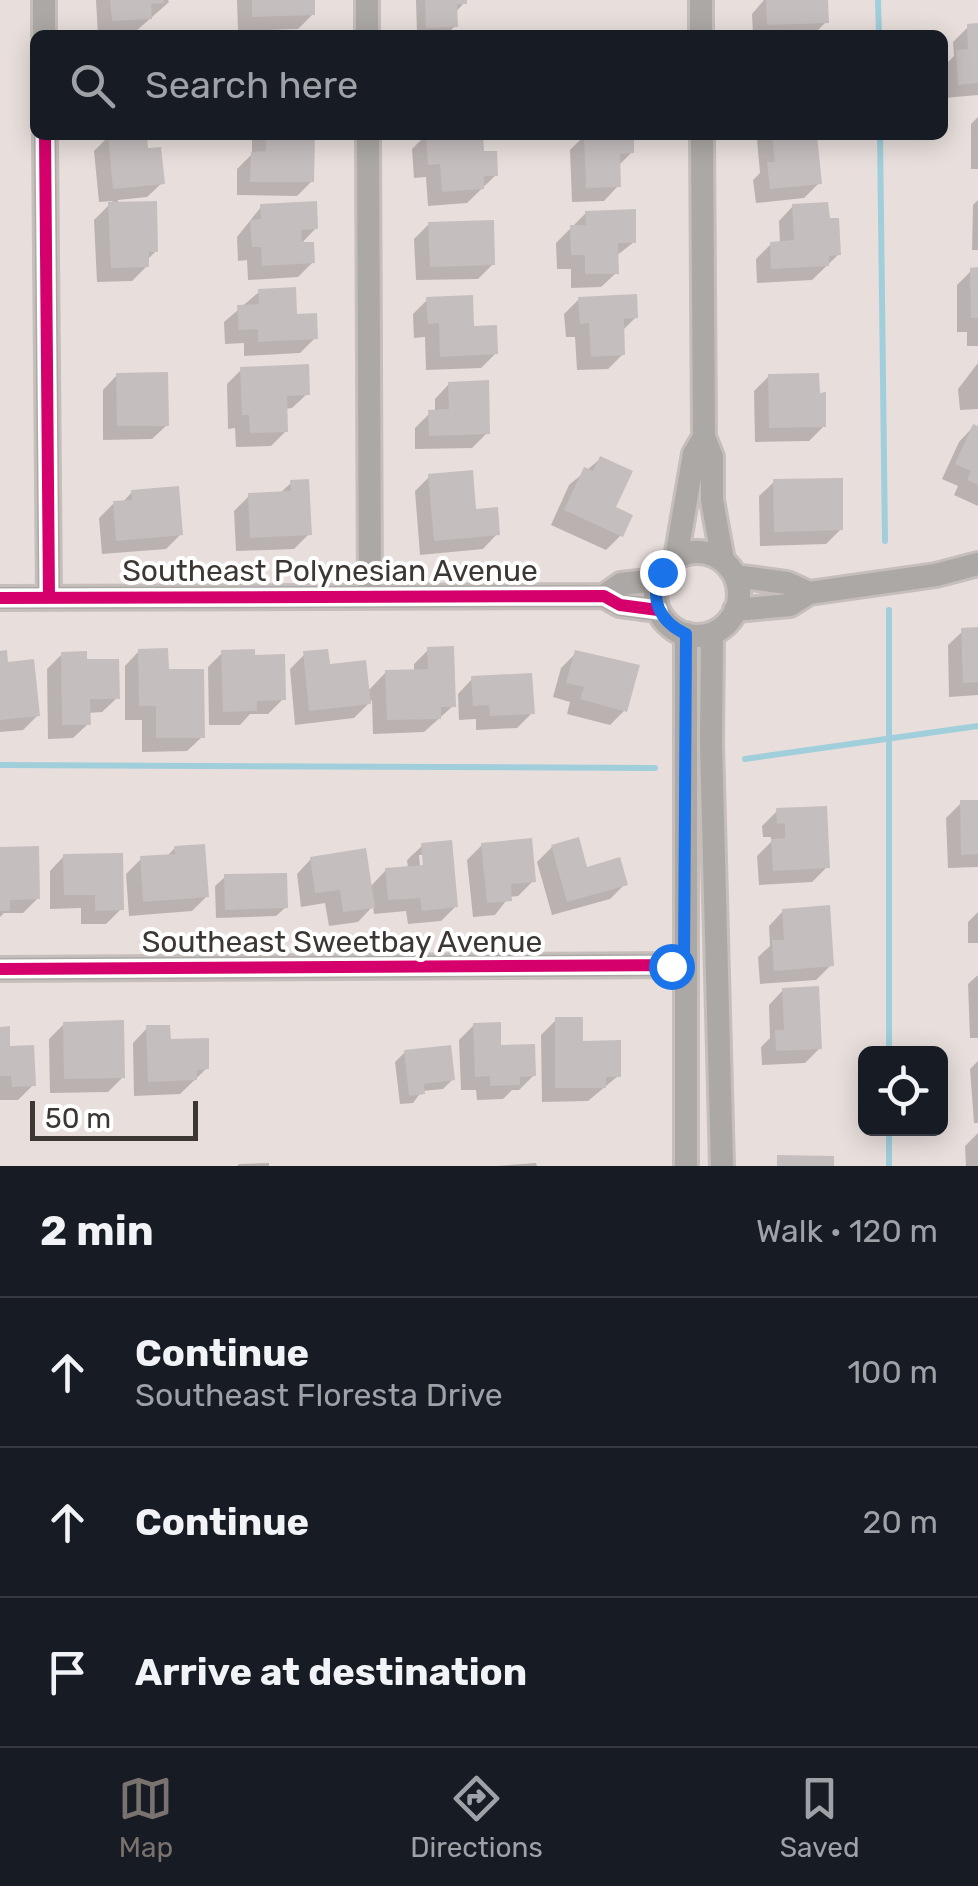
<!DOCTYPE html>
<html lang="en">
<head>
<meta charset="utf-8">
<style>
	:root { --surface:#171b24; --page:#242831; --text:#f1f3f6; --muted:#9ea1a6; --line:#363941; --accent:#79726f }
	body { margin:0; font-family:Rubik,sans-serif; background:var(--page); color:var(--text) }
	.controls { position:absolute; right:30px; bottom:30px; display:grid; overflow:hidden; border-radius:15px; box-shadow:0 5px 25px #0003 }
	.controls button { width:90px; height:90px; display:grid; place-items:center; padding:0; border:0; border-bottom:2px solid var(--line); background:var(--surface); color:var(--text); font:50px sans-serif }
	.scale { position:absolute; left:30px; bottom:25px; width:168px; box-sizing:border-box; padding-left:10px; border:5px solid #3d3734; border-top:0; font-size:28px; line-height:35px; white-space:nowrap; color:#3d3734; -webkit-text-stroke:8px #fff; paint-order:stroke }
	.stop { position:absolute; width:30px; height:30px; margin:-22px; border:8px solid #1a73e8; border-radius:50%; background:#fff }
	.stop.end { background:#1a73e8; border-color:#fff; box-shadow:0 2px 10px #0008 }
	.list { margin:0; padding:0; list-style:none }
	h2 { display:flex; justify-content:space-between; align-items:center; height:130px; margin:0; padding:0 40px; font-size:42px }
	h2 small { font-size:32px; font-weight:400; color:var(--muted) }
	.list li { display:grid; grid-template-columns:65px 1fr auto; gap:30px; align-items:center; box-sizing:border-box; height:150px; padding:0 40px; border-top:2px solid var(--line) }
	.list b { display:block; font-size:38px; white-space:nowrap }
	.list p { margin:0; font-size:32px; white-space:nowrap; color:var(--muted) }
	.list em { font-size:32px; font-style:normal; color:var(--muted) }
	.icon { flex:none; width:55px; height:55px; fill:none; stroke:currentColor; stroke-width:2; stroke-linecap:round; stroke-linejoin:round }
	.map { position:relative; flex:none; width:978px; height:1166px; overflow:hidden }
	.search { position:absolute; background:var(--surface); box-shadow:0 5px 25px #0003; left:30px; right:30px; top:30px; height:110px; display:flex; align-items:center; gap:25px; box-sizing:border-box; padding:0 35px; border-radius:15px; color:var(--muted); font-size:38px }
	.sheet { height:580px; background:var(--surface) }
	nav { display:flex; justify-content:space-around; align-items:center; box-sizing:border-box; height:140px; border-top:2px solid var(--line); background:var(--surface); font-size:28px; color:var(--muted) }
	nav a { display:grid; justify-items:center; gap:5px }
	nav .on { color:var(--accent) }
	.map>svg:first-child { display:block }
	.shadow { fill:#0003; fill-rule:evenodd }
	.lines { fill:none; stroke-linecap:round; stroke-linejoin:round }
	.stream { stroke:#a0cedb; stroke-width:6 }
	.building { fill:#c5bebe }
	.minor-casing { stroke:#c5bebb; stroke-width:28 }
	.minor { stroke:#aca8a5; stroke-width:22 }
	.cycleway-casing { stroke:#fff; stroke-width:19 }
	.cycleway { stroke:#d6006c; stroke-width:12 }
	.route { stroke:#1a73e8; stroke-width:12 }
	.labels { text-anchor:middle; stroke-width:8; stroke-linejoin:round; paint-order:stroke }
	.street-label { font-size:30px; fill:#3d3734; stroke:#fff }
</style>
</head>
<body>
<div class="map">
<svg width="978" height="1166" viewBox="0 0 978 1166">
	<rect width="100%" height="100%" fill="#e8dfdc"/>
	<path class="shadow" d="M96,0H168L169,2L135,32L98,35Z
		M237,0H312L313,14L298,29L238,31Z
		M416,0H464V3L455,13V26L446,35H417Z
		M764,0H825L826,22L813,35H753L752,14Z
		M978,26V95L944,98L943,67L954,56L953,42L968,27Z
		M978,117V169H971V124Z
		M144,135L146,151L162,183L147,197L118,200V204L156,251L147,260V266L132,281L97,282L94,220L113,201L99,202L94,151L109,136Z
		M257,135H312V181L297,196L237,195V169L252,154V139Z
		M426,135H481L482,154L496,175L467,203L428,206L426,177L414,178L412,149Z
		M585,135H631L632,152L618,166V186L604,201L572,202L570,150Z
		M762,135H815L819,183L804,198L756,203L753,180L760,173L757,140Z
		M978,200V250H972L973,205Z
		M793,206L839,254L812,280L757,283L756,259L771,244H780L779,221Z
		M261,207L316,228L300,245L313,262L298,277L248,280L247,260L238,261L237,237Z
		M586,213L634,242L616,256V273L601,287L571,288V269H557L556,243Z
		M429,224L493,264L478,279L416,280L414,239Z
		M972,270H978V346H967V332H957V285Z
		M259,292L294,317L315,338L300,353L244,356V343L225,344L224,322Z
		M428,299L472,329L496,353L481,368L426,370L425,337L414,338L413,314Z
		M579,299L636,317L622,331L623,354L608,369L577,370L575,337H566L564,314Z
		M978,363V409L960,410L958,389Z
		M242,369L307,394L292,408L285,409L286,431L271,446L236,447L235,428L228,429L227,384Z
		M117,375L167,425L152,439L103,440V390Z
		M769,376L824,426L809,441L755,442L754,391Z
		M449,384L487,433L472,448L415,449V428L430,413L435,412V399Z
		M973,427L978,429V506L954,495L958,486L942,479L959,442Z
		M600,459L621,535L606,550L551,525L569,485Z
		M430,476L497,534L483,549L420,555L415,491Z
		M292,482L309,534L294,549L236,551L234,511L249,496L279,494Z
		M774,482L841,529L826,544L760,546L759,496Z
		M132,492L181,534L166,549L102,554L99,518L114,503H122Z
		M978,630V695L949,697L948,645L963,631Z
		M428,650L453,706L424,732L373,734L372,700L354,718L295,725L290,669L305,654L367,692L386,672H414V664Z
		M139,651L166,672L202,737L187,751L142,752V720H125V666Z
		M223,652L283,699L268,714H250L240,725H209L208,667Z
		M0,653L38,715L23,730L0,732Z
		M576,653L625,710L610,725L567,714L570,702L553,697L561,668Z
		M62,654L84,662L117,698L102,712L88,713V724L73,738L48,739L47,669Z
		M472,679L532,713L517,728L476,730V719L459,720L458,694Z
		M978,802V867L948,868L946,818L961,803Z
		M777,811L827,867L812,882L759,885L757,856L771,842V837H763L762,826Z
		M482,845L533,881L518,896L509,897L495,915L473,917L467,860Z
		M422,846L455,907L441,921L408,924L406,911L374,914L373,906L358,922L329,926L325,903L301,907L297,874L311,859L370,887L386,870L408,868L407,860ZM419,855H424L421,877Z
		M552,847L586,870L625,884L610,899L552,915L537,862Z
		M175,848L207,896L192,911L129,916L126,874L141,859L166,857Z
		M0,849L38,898L23,913H4L0,917Z
		M64,856L121,909L106,924H81V908L50,909V871Z
		M225,877L286,907L276,916L216,918L215,886Z
		M783,911L831,965L816,980L760,984L758,957L770,946L769,926Z
		M978,912V943H968V922Z
		M978,975V1038H970L968,984Z
		M783,990L820,1048L805,1063L762,1065L761,1047L770,1038L769,1005Z
		M556,1020L618,1076L588,1101L542,1102L541,1035Z
		M64,1024L123,1077L108,1092L50,1093L49,1039Z
		M474,1025L534,1075L519,1090H512L503,1099L477,1100L476,1090H461L459,1040Z
		M147,1028L207,1068L180,1094L134,1096L133,1043Z
		M0,1029L8,1048L33,1085L18,1100H0Z
		M405,1052L453,1079L443,1089L422,1091L413,1103L400,1104L395,1062Z
		M978,1061V1123H974L970,1069Z
		M978,1133V1166H966L965,1146Z
		M269,1163V1166H237L239,1164Z
		M536,1163L537,1166H496Z"/>
	<g class="lines">
		<path class="stream" d="M878,0L879,35
			M880,135L885,541
			M889,610V1054
			M745,759L978,726
			M0,765L655,768
			M889,1128V1166"/>
	</g>
	<path class="building" d="M110,0H164V3L151,4L152,19L112,21Z
		M252,0H315V15L252,17Z
		M425,0H467V4H457L458,27L426,28Z
		M766,0H828L829,23L767,25Z
		M978,23V83L958,85L956,50L968,49L967,24Z
		M108,135H147L148,148L161,147L165,184L113,189Z
		M266,135H315L314,182H250L251,152L266,151Z
		M426,135H483L484,151H497L498,176H484V189L442,192L440,164L428,165Z
		M584,135H634V153L620,154L621,187L586,188Z
		M772,135H817L822,184L770,189L767,162H775Z
		M157,201L158,252H149V267L111,268L108,202Z
		M317,201L318,229L301,230L302,242H314L315,263L262,266L261,247H252L250,220L261,219L260,204Z
		M828,202L830,218H839L841,255L829,256V266L771,269L770,242L794,240L792,204Z
		M636,209V243H618L619,274H585V255H571L570,225H586L585,211Z
		M494,220L495,265L430,267L428,222Z
		M978,267V318H971L970,268Z
		M296,287L297,314L317,313L318,339L258,342V329L239,330L237,305L259,304L258,289Z
		M637,294L638,318L624,319L625,355L591,357L589,323L580,324L578,297Z
		M473,295L474,326L497,325L498,354L440,357L439,323L428,324L426,297Z
		M309,364L310,395L287,396L288,432L250,433L249,415H242L240,367Z
		M168,372L169,426H117L116,373Z
		M819,373L820,393L826,392V427L769,428L768,374Z
		M489,380L490,434L429,436L428,410L449,409L448,382Z
		M973,424L978,426V485L967,480L971,471L955,464Z
		M600,456L633,471L616,507L633,515L623,537L564,510L584,467L593,471Z
		M473,470L476,509L498,507L500,535L434,541L428,474Z
		M843,478V530L774,532L773,479Z
		M309,479L312,535L250,538L248,493L291,491L290,480Z
		M179,486L183,535L116,541L113,501L132,500L131,490Z
		M978,627V682L963,683L961,628Z
		M454,646L456,707H441V719L387,720L385,670L428,669L427,647Z
		M168,648L169,669H204L205,738H156V706H139L138,649Z
		M255,649V655L285,654L286,700L257,701V711L223,712L221,650Z
		M328,649L330,664L366,660L371,704L309,711L303,651Z
		M7,650L8,662L34,659L40,716L0,720V651Z
		M575,650L640,665L627,712L580,699L584,687L566,683Z
		M87,651V659H119L120,699H90L91,725H62L61,652Z
		M532,673L535,714L490,716L489,705L473,706L471,676Z
		M960,800H978V854L961,855Z
		M827,806L830,868L773,871L771,839L785,838V823L777,824L776,808Z
		M579,837L587,867L620,857L628,885L567,902L551,845Z
		M532,838L536,882L511,884L512,901L487,903L481,843Z
		M452,840L458,907L422,911L420,898L388,900L385,868L423,865L421,843Z
		M205,844L209,897L143,902L140,856L175,854L174,846Z
		M39,846L40,899L10,900V911H0V847Z
		M366,848L375,908L343,912L340,890L315,893L310,857Z
		M123,853L124,910L95,911V895H64L63,854Z
		M287,873L288,908L225,910L224,874Z
		M830,905L834,966L774,971L772,940H784L782,909Z
		M819,986L822,1049L776,1051L775,1030H784L782,988Z
		M555,1017H583V1041L621,1040V1077H606V1088H555Z
		M124,1020L125,1078L64,1079L63,1022Z
		M501,1022V1045L535,1044L536,1076L520,1077V1085L490,1086V1076L475,1077L473,1023Z
		M146,1025H170L171,1039L209,1038V1069L197,1070V1080L148,1082Z
		M10,1026V1046L34,1045L36,1086L12,1087L11,1076H0V1027Z
		M451,1045L455,1080L424,1084L425,1094L409,1096L404,1050Z
		M777,1155L834,1156V1166H777Z"/>
	<g class="lines">
		<defs>
			<path id="minor" d="M44,0V35
				M367,0V35
				M701,0V35
				M45,135L49,598
				M368,135L370,595
				M702,135L704,437L712,457V500L723,561
				M655 594a42 42 0 1 1 84 0a42 42 0 1 1-84 0Z
				M676,558L694,454L704,437
				M735,576L787,583L809,593
				M604,596L621,584L657,580
				M0,598L604,596L620,605L658,610
				M735,610L790,605L809,593L936,575L978,564
				M712,634L711,744L722,1166
				M0,969L684,965
				M686,1166V634"/>
		</defs>
		<use href="#minor" class="minor-casing"/>
		<use href="#minor" class="minor"/>
		<defs>
			<path id="cycleway" d="M45,135L49,598
				M0,598L604,596L620,605L658,610
				M0,969L684,965"/>
		</defs>
		<use href="#cycleway" class="cycleway-casing"/>
		<use href="#cycleway" class="cycleway"/>
	</g>
	<g class="lines">
		<path class="route" d="M662,572C648,599 660,622 686,634L684,966H671"/>
	</g>
	<g class="labels">
		<g class="street-label">
			<text x="330" y="581">Southeast Polynesian Avenue</text>
			<text x="342" y="952">Southeast Sweetbay Avenue</text>
		</g>
	</g>
</svg>
<div class="controls">
<button><svg class="icon" aria-label="locate" viewBox="0 0 24 24"><circle cx="12" cy="12" r="6"/><path d="M12 2v4M12 18v4M2 12h4M18 12h4"/></svg></button>
</div>
<div class="scale">50 m</div>
<div class="stop" style="left:671px;top:966px"></div>
<div class="stop end" style="left:662px;top:572px"></div>
<div class="search"><svg class="icon" aria-label="search" viewBox="0 0 24 24"><circle cx="10" cy="10" r="6"/><path d="M15 15l6 6"/></svg>Search here</div>
</div>
<section class="sheet">
<h2>2 min<small>Walk · 120 m</small></h2>
<ul class="list">
<li><svg class="icon" aria-label="ahead" viewBox="0 0 24 24"><path d="M12 20V5M6 11l6-6 6 6"/></svg><div><b>Continue</b><p>Southeast Floresta Drive</p></div><em>100 m</em></li>
<li><svg class="icon" aria-label="ahead" viewBox="0 0 24 24"><path d="M12 20V5M6 11l6-6 6 6"/></svg><div><b>Continue</b></div><em>20 m</em></li>
<li><svg class="icon" aria-label="arrive" viewBox="0 0 24 24"><path d="M6 21V4h12l-3 4 3 4H6"/></svg><div><b>Arrive at destination</b></div></li>
</ul>
</section>
<nav>
<a class="on"><svg class="icon" aria-label="map" viewBox="0 0 24 24"><path d="M3 6l6-2 6 2 6-2v14l-6 2-6-2-6 2zM9 4v14M15 6v14"/></svg>Map</a>
<a><svg class="icon" aria-label="directions" viewBox="0 0 24 24"><path d="M12 3l9 9-9 9-9-9zM9 14v-3h6M13 9l2 2-2 2"/></svg>Directions</a>
<a><svg class="icon" aria-label="saved" viewBox="0 0 24 24"><path d="M7 4h10v16l-5-4-5 4z"/></svg>Saved</a>
</nav>
</body>
</html>
